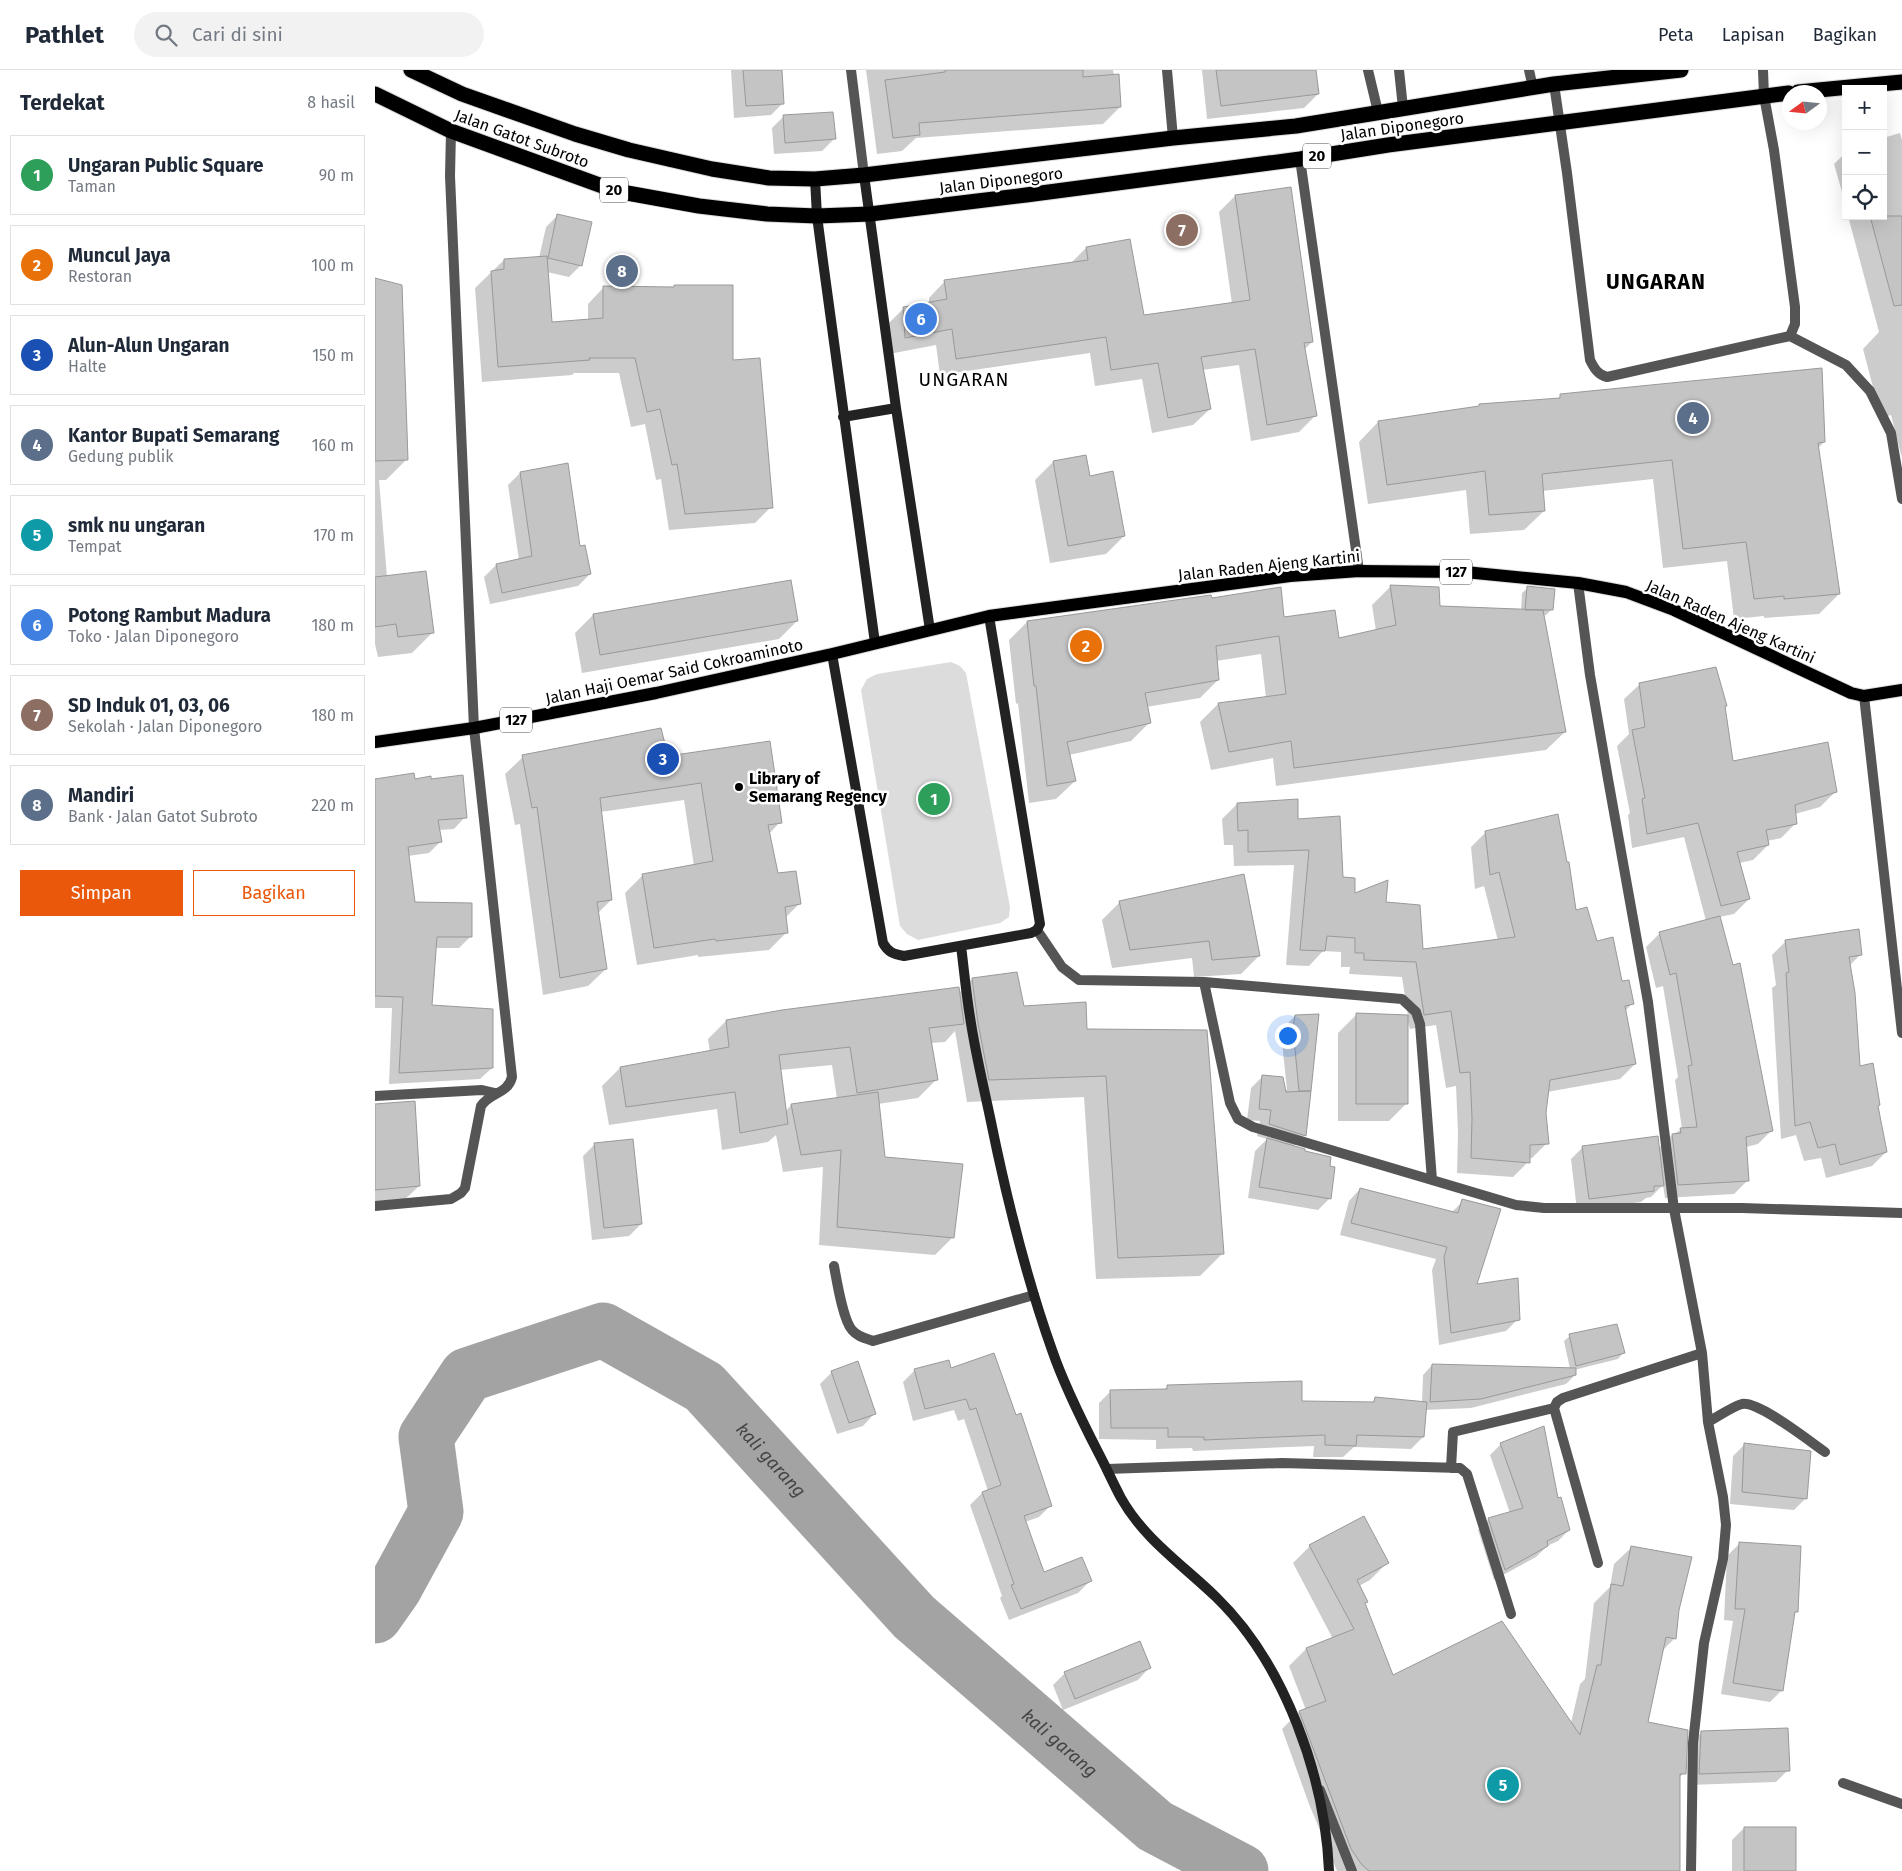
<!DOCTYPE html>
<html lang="id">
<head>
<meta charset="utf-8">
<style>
	:root { --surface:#fff; --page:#f2f2f3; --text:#1f2937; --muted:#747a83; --line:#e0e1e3; --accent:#ea580c }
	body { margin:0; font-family:"Fira Sans",sans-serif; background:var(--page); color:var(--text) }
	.controls { position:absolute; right:15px; top:15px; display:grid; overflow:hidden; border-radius:0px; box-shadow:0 5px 20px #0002 }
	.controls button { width:45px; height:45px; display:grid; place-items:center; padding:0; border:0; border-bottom:1px solid var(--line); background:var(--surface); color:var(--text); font:25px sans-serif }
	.compass { position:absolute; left:1407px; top:15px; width:45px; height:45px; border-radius:50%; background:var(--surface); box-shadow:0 5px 20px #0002; rotate:255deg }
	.you { position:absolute; left:912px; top:965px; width:18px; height:18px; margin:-12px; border:4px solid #fff; border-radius:50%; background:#1a73e8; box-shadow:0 0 0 8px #1a73e833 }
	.badge { display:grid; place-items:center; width:32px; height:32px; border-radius:50%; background:var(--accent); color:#fff; font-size:16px; font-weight:700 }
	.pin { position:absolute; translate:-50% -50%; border:2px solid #fff; box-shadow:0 1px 5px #0006 }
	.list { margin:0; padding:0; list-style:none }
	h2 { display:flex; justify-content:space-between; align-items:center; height:65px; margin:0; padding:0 20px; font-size:21px }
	h2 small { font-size:16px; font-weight:400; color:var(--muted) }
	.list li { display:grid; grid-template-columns:32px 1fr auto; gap:15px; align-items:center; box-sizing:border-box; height:80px; margin:0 10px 10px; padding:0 10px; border:1px solid var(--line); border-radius:0px }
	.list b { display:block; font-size:19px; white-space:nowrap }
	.list p { margin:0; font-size:16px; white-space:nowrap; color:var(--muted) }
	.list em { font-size:16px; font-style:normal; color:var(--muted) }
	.actions { display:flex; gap:10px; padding:15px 20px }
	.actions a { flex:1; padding:11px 0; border:1px solid var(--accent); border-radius:0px; text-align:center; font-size:18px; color:var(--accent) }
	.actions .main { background:var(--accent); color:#fff }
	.icon { flex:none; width:28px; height:28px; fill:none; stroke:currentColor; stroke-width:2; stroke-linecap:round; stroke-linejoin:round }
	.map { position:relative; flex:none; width:1527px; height:1801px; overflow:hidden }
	header { display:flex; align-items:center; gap:30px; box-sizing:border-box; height:70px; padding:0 25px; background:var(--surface); border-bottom:1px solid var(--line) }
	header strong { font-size:24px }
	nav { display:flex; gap:28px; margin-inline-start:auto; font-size:18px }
	.search { width:350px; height:45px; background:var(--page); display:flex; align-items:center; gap:12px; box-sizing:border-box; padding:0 18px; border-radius:28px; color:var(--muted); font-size:19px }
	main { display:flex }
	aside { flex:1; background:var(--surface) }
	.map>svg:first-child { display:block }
	.green { fill:#dcdcdc }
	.shadow { fill:#0003; fill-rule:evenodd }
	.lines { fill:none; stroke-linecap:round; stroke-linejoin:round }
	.river { stroke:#a3a3a3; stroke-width:55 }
	.building { fill:#c4c4c4; stroke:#999 }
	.primary-casing { stroke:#dbdbdb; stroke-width:14 }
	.highway-casing { stroke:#dbdbdb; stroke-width:17 }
	.lane { stroke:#555; stroke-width:10 }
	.street { stroke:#555; stroke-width:10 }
	.secondary { stroke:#222; stroke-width:10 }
	.primary { stroke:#000; stroke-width:12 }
	.highway { stroke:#000; stroke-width:15 }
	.poi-dot { fill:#000; stroke:#fff; stroke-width:2 }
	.labels { text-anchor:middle; stroke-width:5; stroke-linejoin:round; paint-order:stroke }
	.shield { fill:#fff; stroke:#4c4c4c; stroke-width:1 }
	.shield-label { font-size:15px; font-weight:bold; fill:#000 }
	.street-label { font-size:16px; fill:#000; stroke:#fff }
	.poi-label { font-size:16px; font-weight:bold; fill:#000; stroke:#fff; text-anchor:start }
	.water-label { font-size:18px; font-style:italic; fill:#444; stroke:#fff }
	.quarter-label { font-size:19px; letter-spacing:1px; fill:#000; stroke:#fff }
	.district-label { font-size:21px; font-weight:bold; letter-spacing:1px; fill:#000; stroke:#fff }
</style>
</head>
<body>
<header>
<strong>Pathlet</strong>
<div class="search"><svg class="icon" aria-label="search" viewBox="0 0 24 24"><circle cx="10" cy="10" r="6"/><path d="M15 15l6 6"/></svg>Cari di sini</div>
<nav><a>Peta</a><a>Lapisan</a><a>Bagikan</a></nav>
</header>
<main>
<aside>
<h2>Terdekat<small>8 hasil</small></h2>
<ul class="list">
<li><span class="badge" style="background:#2e9e5b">1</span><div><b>Ungaran Public Square</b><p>Taman</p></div><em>90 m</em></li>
<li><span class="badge" style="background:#e8710a">2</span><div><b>Muncul Jaya</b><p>Restoran</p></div><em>100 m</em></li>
<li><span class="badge" style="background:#1a4fb4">3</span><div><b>Alun-Alun Ungaran</b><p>Halte</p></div><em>150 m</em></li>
<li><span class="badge" style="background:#5c6f8a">4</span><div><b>Kantor Bupati Semarang</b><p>Gedung publik</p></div><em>160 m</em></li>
<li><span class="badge" style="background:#0f9aa8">5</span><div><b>smk nu ungaran</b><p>Tempat</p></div><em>170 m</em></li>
<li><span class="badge" style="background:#3f7fe0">6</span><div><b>Potong Rambut Madura</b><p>Toko · Jalan Diponegoro</p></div><em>180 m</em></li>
<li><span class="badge" style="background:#8d6e63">7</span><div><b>SD Induk 01, 03, 06</b><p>Sekolah · Jalan Diponegoro</p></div><em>180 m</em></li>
<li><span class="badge" style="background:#5c6f8a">8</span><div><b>Mandiri</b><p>Bank · Jalan Gatot Subroto</p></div><em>220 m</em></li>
</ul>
<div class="actions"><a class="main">Simpan</a><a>Bagikan</a></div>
</aside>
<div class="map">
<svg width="1527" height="1801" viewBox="0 0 1527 1801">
	<rect width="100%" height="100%" fill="#fff"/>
	<path class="green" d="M576,592L585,596L591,603L635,837L634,847L625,853L543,870L532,864L525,856L486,620L492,609L502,604Z"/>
	<path class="shadow" d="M356,0H406L408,33L396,45L359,48Z
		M491,0H738L745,37L728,54L541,68L527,81L502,84Z
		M827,0H940L943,24L929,38L832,49Z
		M409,46L459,69L447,81L399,84L397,58Z
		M1525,63L1527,70V388L1516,345L1506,348L1488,279L1504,262L1473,146H1508V68Z
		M1471,82V136L1459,94Z
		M860,126L937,272L929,280L940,346L924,362L876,371L864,295L827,300L835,339L818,355L777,363L767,309L720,316L715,283L565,305L561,275L514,284L512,255L529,238L554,233V228L570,211L695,194L711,178L768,246L857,234L844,142Z
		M183,145L206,195L194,207L172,202L176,253L213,250V234L229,217L357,292L396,437L380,453L294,460L286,409L281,410L270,354L256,357L244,303H199L197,305L107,312L100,218L129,190L164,188L171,157Z
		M0,209L32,389L11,410H4L12,507L58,562L37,583L3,587L0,574Z
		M1186,326L1449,372L1442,379L1464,524L1444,544L1389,548V546L1359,549L1352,491L1288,498L1278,409L1167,421L1169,441L1149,460L1095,464L1091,420L993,434L984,372L1003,352L1181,330Z
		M678,392L714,407L749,466L731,484L675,493L660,410Z
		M145,403L204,478L215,504L203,516L115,534L109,507L121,495L144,490L133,415Z
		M1015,517L1062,518L1064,538L1146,541L1147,523L1153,518L1177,539L1171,545H1168L1190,662L1171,680L901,716L898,688L836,700L825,652L843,634L891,628L886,584L841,591L843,610L825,628L771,637L774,653L756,671L694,685L700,711L681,729L654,733L643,633L641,634L634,570L652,552L836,529L908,548L963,570L1001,561L997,535Z
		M218,545L422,551L404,569L207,603L200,563Z
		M1341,598L1349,637L1357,693L1460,722L1445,737L1420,744L1421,753L1406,768L1392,771L1393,775L1378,790L1364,793L1374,829L1359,844L1344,847L1397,1060L1383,1074L1371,1077L1373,1110L1359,1124L1290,1128L1288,1115L1276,1127L1271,1128L1266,1132L1202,1141L1196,1089L1208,1077L1283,1079L1297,1065L1307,1059L1300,1010L1303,1007L1288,916L1281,918L1271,877L1285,863L1331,851L1309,767L1257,778L1253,745L1255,743L1242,676L1254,664L1249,629L1264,615Z
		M148,687L292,688L405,752L394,764L402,805L425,833L410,848L412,862L394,880L323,887V885L262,895L250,823L267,806L319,796L309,730L225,742L236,830L223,843L231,899L213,916L168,925L145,754L140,755L130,704Z
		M0,708L1,710H39L90,747L79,759L64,760L66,771L54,783L33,786L39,834L96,866L84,878H60L55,936L117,998L105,1009L14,1014L17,938H0Z
		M862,734L922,750L979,825L1010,833L1047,881L1123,871L1109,816L1100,819L1096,777L1111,762L1200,841L1222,872L1257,934L1250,941L1260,994L1245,1009L1172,1022L1170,1043L1172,1073L1157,1088H1154L1153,1092L1138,1107L1082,1103L1083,1063L1081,1016L1071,1018L1061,955L1035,959L1033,952H1032V1033L1014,1051H963V963L981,945L1033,946L1027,907L974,904L975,897H966V882L948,881L934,896L911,895L919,795L859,796L858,775H849L847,749Z
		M745,832L884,886L866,904L819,907L817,888L737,898L727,850Z
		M1411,871L1485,885L1474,896L1484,998L1502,1037L1511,1082L1497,1096L1451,1108L1446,1088L1429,1091L1421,1065L1406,1069L1397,918L1401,915L1397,885Z
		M597,909L648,938L711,960L847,1184L825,1206L721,1209L709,1027L592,1032L580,961L570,972L556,973L561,1010L543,1028L503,1034L509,1088L578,1167L560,1185L444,1175L448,1097L408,1102L401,1065L393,1072L347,1080L342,1039L234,1055L227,1016L245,998L335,982L333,969L351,951L584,923ZM457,995L462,1029L416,1035L410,1042L405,1000Z
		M920,946L935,1020L933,1022L930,1065L918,1077L955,1128L943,1140L873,1128L880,1081L892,1069L882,1066L885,1051L872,1050L876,1018L888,1006L912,1020L907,972L908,958Z
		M0,1035L44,1116L21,1138L0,1140Z
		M220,1074L266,1154L254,1166L217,1170L208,1086Z
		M985,1119L1076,1143L1088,1131L1100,1215L1143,1249L1131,1261L1064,1275L1057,1200L1061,1189L965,1165L974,1131Z
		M1195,1266L1248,1283L1243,1289L1199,1300L1200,1305L1191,1314L1096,1338L1050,1340L1048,1367L1036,1379L979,1377L968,1387H938L939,1376L818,1381L817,1378L781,1379V1370L724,1369V1333L736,1321L789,1320L793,1316L926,1333L995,1334L1000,1329L1047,1333L1048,1305L1057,1295L1195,1299L1189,1271Z
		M540,1300H575L640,1347L676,1435L664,1447L650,1452L668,1504L715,1511L703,1523L634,1550L625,1528L627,1526L595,1435L607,1423L613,1421L589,1349L583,1351L579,1340L538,1351L528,1312Z
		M457,1302L499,1344L488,1356L462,1364L445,1314Z
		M1126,1374L1182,1429L1194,1460L1183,1471L1172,1476L1161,1487L1119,1510L1103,1460L1114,1449L1135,1443L1115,1385Z
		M1370,1374L1431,1428L1419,1440L1355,1434L1358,1386Z
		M1364,1474L1421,1542L1418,1545L1407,1620L1395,1632L1346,1624L1358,1551L1349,1550L1352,1486Z
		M935,1476L1012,1493L995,1510L984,1516L992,1531L989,1534L1017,1607L1196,1653L1205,1614L1210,1609L1219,1533L1235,1517L1239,1494L1257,1477L1303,1540L1300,1568L1287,1581L1271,1653L1309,1703L1303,1709L1304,1801H962L934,1734L907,1659L924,1642L931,1640L914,1596L931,1579L958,1569L918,1493Z
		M774,1598L763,1610L688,1640L678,1615L690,1603Z
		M1327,1662L1413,1700L1401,1712L1313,1715L1315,1674Z
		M1369,1758L1420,1801H1357V1770Z"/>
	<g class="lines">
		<path class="river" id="s1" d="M0,1546L19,1519L61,1442L51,1367L92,1305L228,1260L329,1317L539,1547L780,1756L866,1801"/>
	</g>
	<path class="building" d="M368,0H407L409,34L371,36Z
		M570,0H708V7L744,4L746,37L544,53L545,65L518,68L510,10L570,2Z
		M841,0H941L944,24L846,36Z
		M458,42L461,69L410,73L408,45Z
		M916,117L938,272L929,273L942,346L892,355L880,279L826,287L836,339L793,348L783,293L736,300L731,267L581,289L577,259L530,268L528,237L572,229L569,210L713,190L711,177L755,169L769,245L875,230L860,125Z
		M182,144L217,152L207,196L173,188Z
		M1495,146H1527V235L1519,236Z
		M172,186L177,252L228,248V216L299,217V215H358V290L385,288L398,438L310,444L302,394L297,395L285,339L272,342L260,288H214L215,290L123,297L116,201L129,199V189Z
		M0,208L27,215L33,390L0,391Z
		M1447,298L1450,372L1443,373L1465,524L1409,529V526L1379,529L1371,472L1308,479L1297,390L1167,404L1170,441L1114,445L1110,401L1012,415L1003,351L1104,336V334L1185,328V324Z
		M711,385L715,406L738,401L750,466L693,476L678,391Z
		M193,393L205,476L210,475L216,504L127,523L121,494L157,486L145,402Z
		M51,501L59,563L23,567L21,554L0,557V507Z
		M416,510L423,551L225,585L218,544Z
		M1015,515L1064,517L1065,536L1168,540L1191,662L919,698L916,671L854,682L843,633L911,624L904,566L841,576L844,610L770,623L776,653L692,672L701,711L672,716L661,616H659L652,551L836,525L837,528L906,517L909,547L960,540L964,568L1021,555Z
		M1152,516L1180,519L1178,540H1150Z
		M1341,597L1352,636H1350L1358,691L1453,672L1462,722L1420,735L1422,754L1391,760L1394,775L1362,782L1375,829L1346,836L1323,753L1272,764L1267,729L1270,728L1257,660L1270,657L1264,613Z
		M286,658L293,686L395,671L407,753L393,755L403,803L421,801L426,834L410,837L413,863L341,871L340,869L279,878L267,804L338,791L326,713L225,728L237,830L222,832L232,899L185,908L162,737L157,738L147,685Z
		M39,703L40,709L56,706V709L88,705L92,748L63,750L67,772L33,777L40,832L97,833V867H62L57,935L118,939V998L24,1003L28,927L0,926V709Z
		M923,729V749L965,746L968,807L980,808V823L1013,810L1011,832L1045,835L1048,879L1140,867L1124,802L1115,805L1110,761L1183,744L1192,792H1194L1201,840L1212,837L1222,871L1238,867L1247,911L1254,910L1259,934L1250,936L1261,994L1175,1010L1171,1043L1174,1074L1155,1075V1093L1096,1088L1097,1048L1095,1002L1085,1003L1076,941L1049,945L1041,892L989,890V883H980V868L952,866L950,881L925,880L934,780L873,782V760L863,761L862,733Z
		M869,804L885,886L837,890L834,871L755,880L744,831Z
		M1345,846L1358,895L1365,893L1398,1061L1371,1067L1374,1111L1303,1115L1297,1064L1306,1063L1305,1058L1322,1057L1313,996L1317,995L1301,903L1295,905L1284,862Z
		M1484,859L1487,885L1474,887L1480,923L1485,996L1498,993L1505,1035L1503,1036L1512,1082L1465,1095L1460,1074L1443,1078L1435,1052L1420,1056L1411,903L1414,902L1410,870Z
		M642,902L649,936L711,932L712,959L832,960L849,1184L743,1188L731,1006L614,1010L603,953L597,908Z
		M584,917L589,954L554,958L563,1010L482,1023L475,977L404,985L413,1054L365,1063L360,1022L251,1037L245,997L354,977L351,950L407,940Z
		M981,943L1033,945V1034H981Z
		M944,944L936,1021H924L918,959L920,945Z
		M887,1005L908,1007L911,1022L936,1021L931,1066L894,1054L896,1040L884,1039Z
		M503,1022L510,1087L588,1094L579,1168L462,1157L466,1080L426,1085L416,1034Z
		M40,1031L45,1116L0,1120V1034Z
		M1283,1066L1289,1116H1279V1121L1214,1129L1207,1076Z
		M892,1068L930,1079V1081L956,1087L955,1096L960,1097L956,1129L884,1117Z
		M258,1069L267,1154L229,1158L219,1073Z
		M985,1118L1083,1143L1087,1129L1126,1139L1102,1214L1143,1208L1145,1250L1076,1263L1069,1187L1072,1177L976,1153Z
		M1242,1254L1250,1283L1201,1296L1194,1264Z
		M619,1283L641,1345L646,1343L677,1436L649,1446L669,1502L707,1487L717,1511L646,1539L636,1515L639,1514L607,1422L626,1415L601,1338L595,1340L591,1329L550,1339L539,1299L574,1290L576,1298Z
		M483,1291L501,1344L474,1353L456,1301Z
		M1057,1294L1201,1298V1305L1106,1329L1055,1332Z
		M927,1311V1331L999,1332L1000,1327L1052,1332L1049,1367L982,1365L981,1376L950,1375V1365L829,1370V1367H793V1358H736L735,1320L792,1319V1315Z
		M1169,1356L1183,1428L1186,1427L1195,1460L1172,1471L1173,1476L1130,1500L1113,1448L1148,1438L1125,1373Z
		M1369,1373L1436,1381L1432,1429L1367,1422Z
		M989,1446L1014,1493L982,1510L993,1532L990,1533L1018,1605L1127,1551L1205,1665L1222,1595H1226L1236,1514L1248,1516L1256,1476L1317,1487L1304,1540L1301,1569L1291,1567L1273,1652L1313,1660L1311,1704H1305V1801H994L987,1795L976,1779L924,1641L951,1631L931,1578L979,1559L934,1475Z
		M1364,1472L1426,1476L1423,1542H1420L1408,1621L1358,1613L1370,1539H1360Z
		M765,1571L776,1598L700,1629L689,1602Z
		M1413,1658L1415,1701L1324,1704L1326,1661Z
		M1369,1757H1421V1801H1369Z"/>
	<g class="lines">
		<defs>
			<path id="primary" d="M0,672L99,658L281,623L457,584L614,546L915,506L984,501L1090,502L1203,513L1251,522L1299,540L1476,623L1489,626L1527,620"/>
			<path id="highway" d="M36,0L87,24L200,64L254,80L337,99L394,108L440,109L489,105L798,68L921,56L1179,14L1306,0
				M1423,22L1527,12
				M0,24L76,61L241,121L324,136L392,144L442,146L495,144L651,125L925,89L1013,75L1414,23"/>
		</defs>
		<use href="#primary" class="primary-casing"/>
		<use href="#highway" class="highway-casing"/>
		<path class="lane" d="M1024,0L1028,38
			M1154,0L1158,18
			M1388,0L1389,26L1399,80L1420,237V254L1415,266
			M1179,14L1192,103L1215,290C1219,298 1223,305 1232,307L1415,266L1471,295L1495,321L1516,363L1527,429"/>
		<path class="street" d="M476,0L489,105
			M792,0L798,68
			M993,0L1003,42
			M925,89L984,501
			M1203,513L1215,605L1233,709L1273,932L1299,1139L1327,1283L1333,1352L1348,1427L1351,1455L1348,1489L1329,1573L1318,1673L1316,1801
			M1489,626L1527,963
			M662,860L687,897L704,910L829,912L1027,929L1041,942L1045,954L1057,1110L1141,1135L1169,1138H1367L1527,1143
			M829,912L855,1033L863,1049L878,1057L1057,1110
			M0,1026L107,1020L120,1023
			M0,1136L76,1129L86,1123L90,1118L106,1036C115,1022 133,1024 137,1007L99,658L75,106L76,61
			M459,1196C462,1212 468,1250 477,1260C483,1267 490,1268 498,1271L659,1225
			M1333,1352C1343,1347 1356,1337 1367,1334C1384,1331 1434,1371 1450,1382
			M1076,1398L1078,1362L1179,1338
			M732,1399L907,1393L1085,1398L1092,1404L1136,1544
			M1223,1493L1179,1338L1182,1332L1188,1328L1327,1283
			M1468,1713L1527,1734
			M945,1720L977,1801"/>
		<path class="secondary" d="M489,105L521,338L555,560
			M440,109L442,146L447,184L500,573
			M468,347L521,338
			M457,584L508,873C513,882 518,884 529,886L656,863L662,860L665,854L614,546
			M586,876C589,899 591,923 595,947C600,981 608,1014 615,1047C631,1126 650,1204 677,1280C689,1315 706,1349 723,1382C731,1397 738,1413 746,1428C769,1469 808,1495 841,1527C910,1594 950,1707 954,1801"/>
		<use href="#primary" class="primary"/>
		<use href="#highway" class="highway"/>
	</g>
	<circle class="poi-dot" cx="364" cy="717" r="5"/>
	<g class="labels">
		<g class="shield">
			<rect x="928" y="73.5" width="28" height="25" rx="4"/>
			<rect x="225" y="107.5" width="28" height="25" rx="4"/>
			<rect x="1065" y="489.5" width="32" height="25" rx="4"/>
			<rect x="125" y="637.5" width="32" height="25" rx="4"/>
		</g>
		<g class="shield-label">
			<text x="942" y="91">20</text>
			<text x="239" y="125">20</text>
			<text x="1081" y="507">127</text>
			<text x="141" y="655">127</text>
		</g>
		<g class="street-label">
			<text transform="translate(1027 56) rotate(-8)" y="6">Jalan Diponegoro</text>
			<text transform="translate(147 68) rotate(20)" y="6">Jalan Gatot Subroto</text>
			<text transform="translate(626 110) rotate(-7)" y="6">Jalan Diponegoro</text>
			<text transform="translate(894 495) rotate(-6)" y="6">Jalan Raden Ajeng Kartini</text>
			<text transform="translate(1356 551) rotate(24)" y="6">Jalan Raden Ajeng Kartini</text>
			<text transform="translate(299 601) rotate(-12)" y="6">Jalan Haji Oemar Said Cokroaminoto</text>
		</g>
		<g class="poi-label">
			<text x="374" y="714">Library of<tspan x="374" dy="18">Semarang Regency</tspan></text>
		</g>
		<g class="water-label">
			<text dy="6" stroke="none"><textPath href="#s1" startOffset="629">kali garang</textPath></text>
			<text dy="6" stroke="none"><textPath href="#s1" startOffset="1034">kali garang</textPath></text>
		</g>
		<g class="quarter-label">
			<text x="589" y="316">UNGARAN</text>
		</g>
		<g class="district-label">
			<text x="1281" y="219">UNGARAN</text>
		</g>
	</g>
</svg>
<div class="controls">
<button>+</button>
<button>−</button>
<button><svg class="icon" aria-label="locate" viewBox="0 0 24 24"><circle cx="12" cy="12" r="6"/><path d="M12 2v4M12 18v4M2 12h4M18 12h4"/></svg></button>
</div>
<svg class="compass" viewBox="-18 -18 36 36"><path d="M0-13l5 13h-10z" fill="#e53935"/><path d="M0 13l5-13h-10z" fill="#747a83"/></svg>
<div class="you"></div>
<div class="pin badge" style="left:559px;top:729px;background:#2e9e5b">1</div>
<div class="pin badge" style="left:711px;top:576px;background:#e8710a">2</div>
<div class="pin badge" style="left:288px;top:689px;background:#1a4fb4">3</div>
<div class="pin badge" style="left:1318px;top:348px;background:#5c6f8a">4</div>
<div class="pin badge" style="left:1128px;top:1715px;background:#0f9aa8">5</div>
<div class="pin badge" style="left:546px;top:249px;background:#3f7fe0">6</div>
<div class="pin badge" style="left:807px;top:160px;background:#8d6e63">7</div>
<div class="pin badge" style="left:247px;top:201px;background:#5c6f8a">8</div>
</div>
</main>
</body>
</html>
